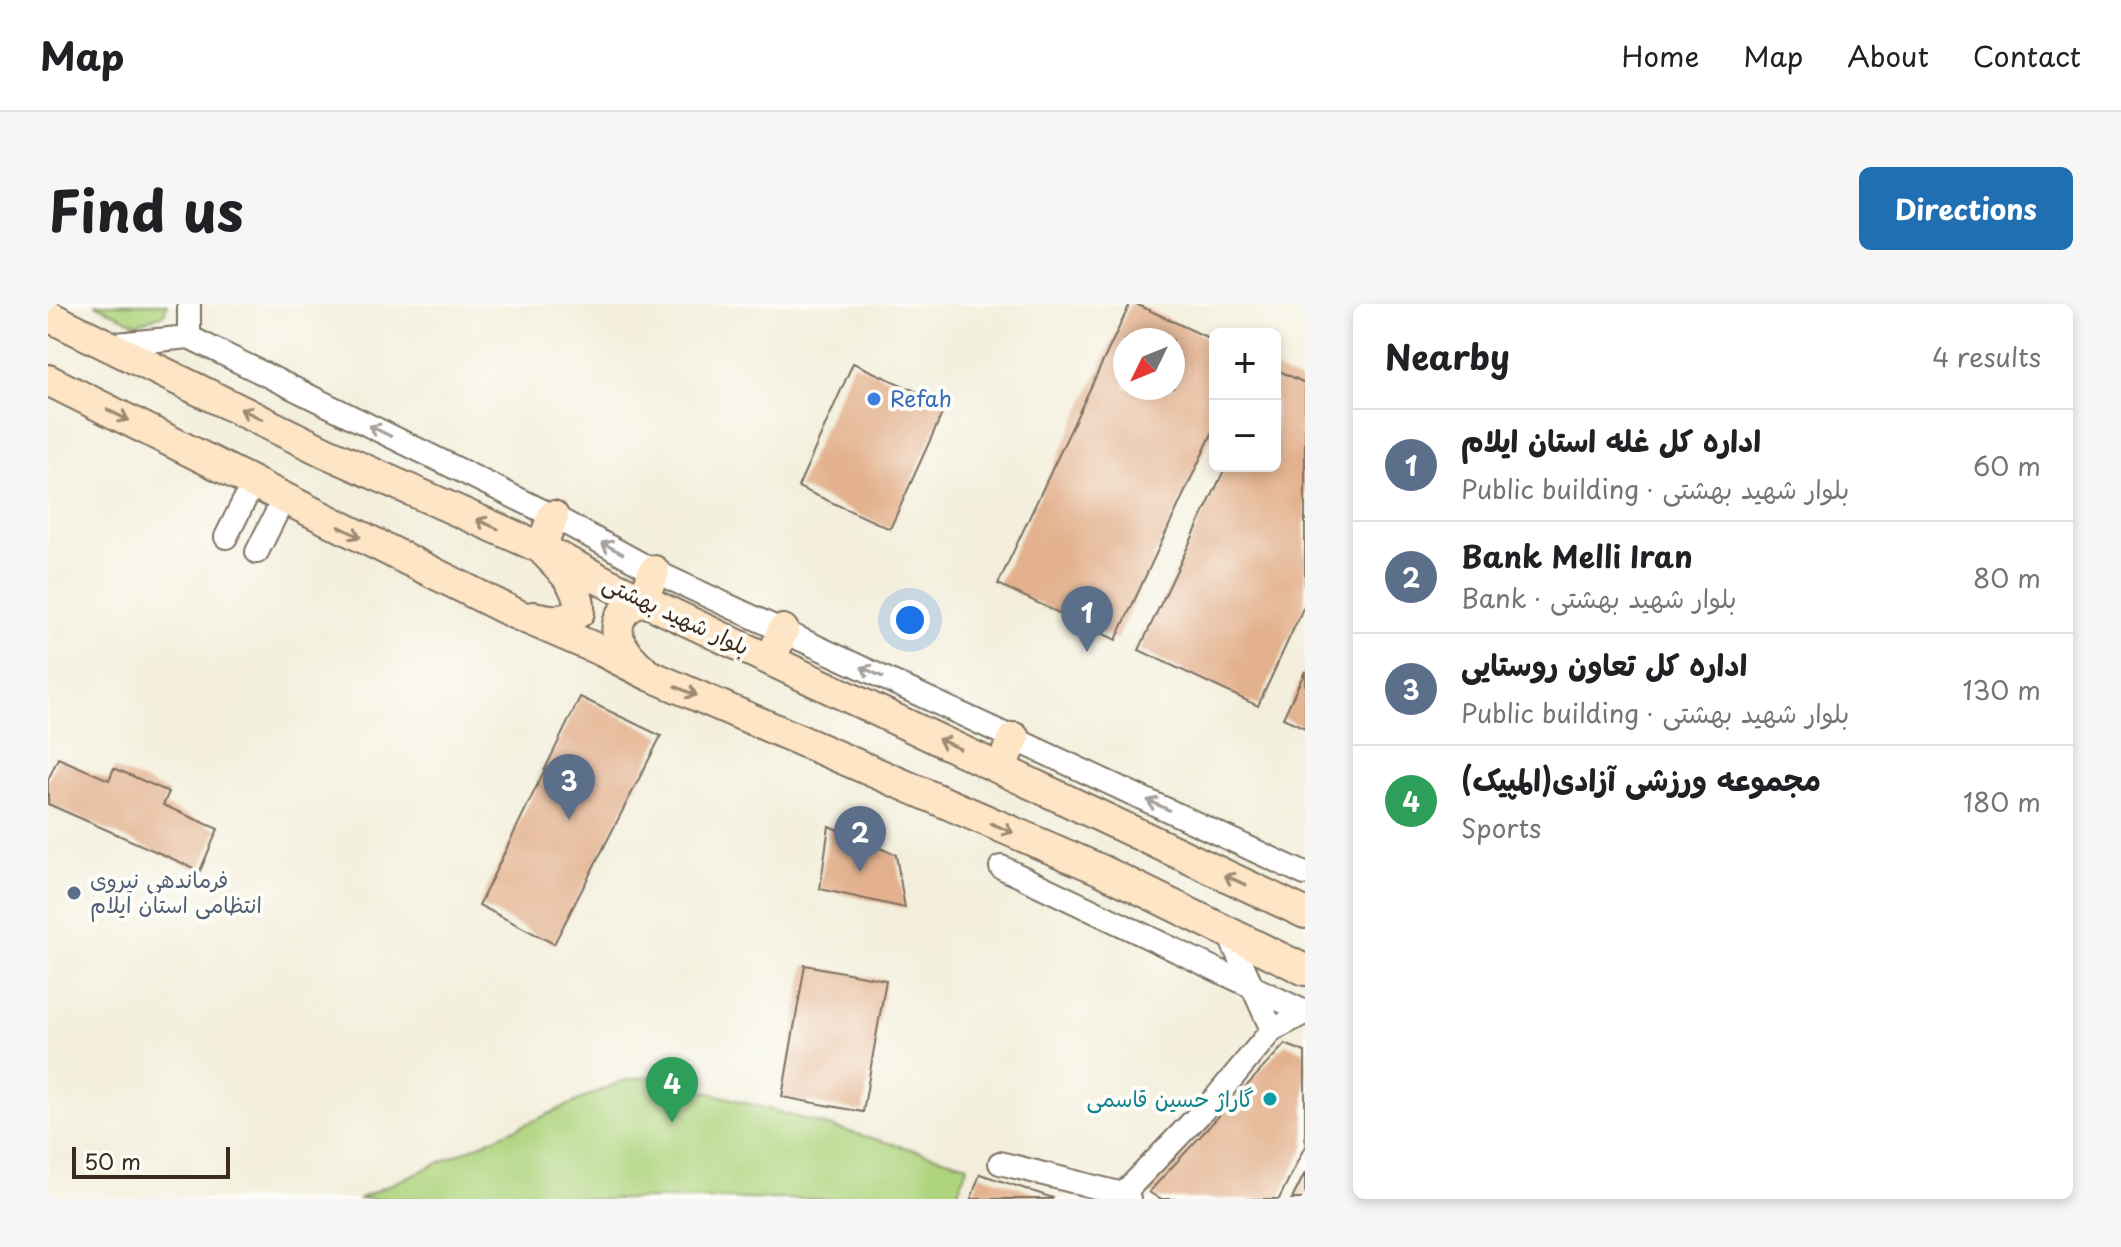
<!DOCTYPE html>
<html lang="en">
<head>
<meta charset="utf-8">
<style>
	:root { --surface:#fff; --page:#f6f6f6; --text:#202124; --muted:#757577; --line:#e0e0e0; --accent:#1f6fb2 }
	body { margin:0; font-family:"Playpen Sans","Playpen Sans Arabic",sans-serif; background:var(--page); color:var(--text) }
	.controls { position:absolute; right:24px; top:24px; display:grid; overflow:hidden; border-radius:12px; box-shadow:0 4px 12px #0003 }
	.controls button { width:72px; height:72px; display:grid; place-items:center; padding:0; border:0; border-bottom:2px solid var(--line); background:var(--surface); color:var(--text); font:40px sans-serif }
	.compass { position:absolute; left:1065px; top:24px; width:72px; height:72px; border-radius:50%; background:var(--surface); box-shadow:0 4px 12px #0003; rotate:227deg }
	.scale { position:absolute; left:24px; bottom:20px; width:158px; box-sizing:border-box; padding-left:8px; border:4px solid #3b2a1e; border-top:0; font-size:22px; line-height:28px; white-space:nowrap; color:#3b2a1e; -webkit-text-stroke:6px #fdfcf7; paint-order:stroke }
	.you { position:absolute; left:862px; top:316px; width:28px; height:28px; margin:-20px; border:6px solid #fff; border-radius:50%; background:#1a73e8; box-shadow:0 0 0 12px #1a73e833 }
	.badge { display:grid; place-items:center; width:52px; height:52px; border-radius:50%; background:var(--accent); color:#fff; font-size:26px; font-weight:700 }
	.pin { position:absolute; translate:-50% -66px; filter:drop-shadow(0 2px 4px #0008) }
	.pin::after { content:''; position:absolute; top:42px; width:28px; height:24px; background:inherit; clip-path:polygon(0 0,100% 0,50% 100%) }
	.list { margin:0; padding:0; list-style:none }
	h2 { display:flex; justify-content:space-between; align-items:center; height:104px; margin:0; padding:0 32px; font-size:34px }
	h2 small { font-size:26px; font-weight:400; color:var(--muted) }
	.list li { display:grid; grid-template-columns:52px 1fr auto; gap:24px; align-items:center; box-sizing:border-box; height:112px; padding:0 32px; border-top:2px solid var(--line) }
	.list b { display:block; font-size:30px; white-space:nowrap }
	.list p { margin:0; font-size:26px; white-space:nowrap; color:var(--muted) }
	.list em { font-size:26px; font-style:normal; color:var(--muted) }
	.map { position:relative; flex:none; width:1257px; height:895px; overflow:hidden; border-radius:12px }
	header { display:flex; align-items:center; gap:48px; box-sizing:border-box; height:112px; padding:0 40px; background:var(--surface); border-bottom:2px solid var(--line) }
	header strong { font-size:38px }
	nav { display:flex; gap:44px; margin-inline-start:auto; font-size:28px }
	.intro { display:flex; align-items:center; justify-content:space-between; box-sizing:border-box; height:192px; padding:0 48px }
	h1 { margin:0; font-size:56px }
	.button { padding:20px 36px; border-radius:12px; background:var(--accent); color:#fff; font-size:28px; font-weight:700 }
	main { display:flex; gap:48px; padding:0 48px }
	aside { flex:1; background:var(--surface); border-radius:12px; box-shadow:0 4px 12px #0003 }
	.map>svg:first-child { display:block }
	.green { fill:#aed47e; stroke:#747f4e; stroke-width:2 }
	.building { fill:#e3b18d; fill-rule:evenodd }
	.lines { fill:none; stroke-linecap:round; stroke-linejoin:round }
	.minor-casing { stroke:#7b6f60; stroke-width:26 }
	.secondary-casing { stroke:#7b6f60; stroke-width:34 }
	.minor { stroke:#fff; stroke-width:22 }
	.secondary { stroke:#fde5c5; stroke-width:30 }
	.oneway { stroke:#9c8872 }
	.oneway2 { stroke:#a79f9a }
	.shop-dot { fill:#3f7fe0; stroke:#fdfcf7; stroke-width:3 }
	.service-dot { fill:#5c6f8a; stroke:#fdfcf7; stroke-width:3 }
	.culture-dot { fill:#0f9aa8; stroke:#fdfcf7; stroke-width:3 }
	.labels { text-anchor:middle; stroke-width:8; stroke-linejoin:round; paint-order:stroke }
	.shop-label { font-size:22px; fill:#366cbe; stroke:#fdfcf7; text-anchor:start }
	.street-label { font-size:22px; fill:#3b2a1e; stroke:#fdfcf7 }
	.service-label { font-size:22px; fill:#4e5e75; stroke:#fdfcf7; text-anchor:start }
	.culture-label { font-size:22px; fill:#0d838f; stroke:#fdfcf7; text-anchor:end }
</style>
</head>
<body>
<header>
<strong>Map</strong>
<nav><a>Home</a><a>Map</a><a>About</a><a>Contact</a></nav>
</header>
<div class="intro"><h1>Find us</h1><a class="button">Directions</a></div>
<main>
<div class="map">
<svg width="1257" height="895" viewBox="0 0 1257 895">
	<rect width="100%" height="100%" fill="#fdfcf7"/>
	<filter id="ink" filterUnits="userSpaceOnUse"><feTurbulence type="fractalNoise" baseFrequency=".0125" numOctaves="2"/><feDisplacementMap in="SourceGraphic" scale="16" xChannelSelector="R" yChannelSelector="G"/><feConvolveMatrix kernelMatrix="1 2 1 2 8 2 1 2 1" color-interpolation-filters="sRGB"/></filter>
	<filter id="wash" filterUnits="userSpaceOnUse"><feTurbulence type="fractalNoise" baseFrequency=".006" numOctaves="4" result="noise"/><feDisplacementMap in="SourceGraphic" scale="32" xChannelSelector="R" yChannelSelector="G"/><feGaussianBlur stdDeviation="1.8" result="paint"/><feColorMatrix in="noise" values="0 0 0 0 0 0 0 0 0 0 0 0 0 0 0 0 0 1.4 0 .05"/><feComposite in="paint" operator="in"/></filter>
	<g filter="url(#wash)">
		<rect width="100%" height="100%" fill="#f3efdc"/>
		<path class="green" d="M47,0H119L116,10L88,20Z
			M602,772L920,861L907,895H310L574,777Z"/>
		<g id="blocks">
			<path class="building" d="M1082,0H1088L1167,37V123L1068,336L950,280ZM1077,36H1125V84H1077Z
				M805,59L898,101L842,225L750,183Z
				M1227,65L1257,79V300L1210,402L1091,346L1178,162H1227Z
				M1257,367V424L1235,414Z
				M532,393L613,432L506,640L431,601Z
				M10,454L61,476L66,464L121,488L115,501L170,525L152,567L0,500V476Z
				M781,522L848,551L857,604L772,585Z
				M757,661L838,676L815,808L734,793Z
				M1237,740L1257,748V842L1231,895H1112L1101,888Z
				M1257,869V895H1244Z
				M932,870L1005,894L1004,895H923Z"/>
		</g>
	</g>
	<g filter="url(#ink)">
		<use href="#blocks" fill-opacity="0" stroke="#7b6f60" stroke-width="2"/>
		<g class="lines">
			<defs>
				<path id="minor" d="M141,33V0
					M58,41L141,33L505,212L606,267L1257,570
					M178,233L205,179
					M209,248L236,194
					M953,563L1257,708
					M1180,629L1224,726
					M952,859L1075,890L1081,895
					M1075,890L1169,792L1224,726L1257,709"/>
				<path id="secondary" d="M0,12L277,148L493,244L559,279L1257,609
					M0,76L468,310L554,347L601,371L1053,566L1257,666
					M485,313C504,317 515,319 531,308C533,280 510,263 493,244L505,212
					M723,356L735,326
					M594,365C577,350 558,327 578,306C582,302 589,300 593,295C599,289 603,275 606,267
					M952,464L966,434"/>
			</defs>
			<use href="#minor" class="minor-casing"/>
			<use href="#secondary" class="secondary-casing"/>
			<use href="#minor" class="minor"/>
			<use href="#secondary" class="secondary"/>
		</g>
		<defs><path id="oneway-shaft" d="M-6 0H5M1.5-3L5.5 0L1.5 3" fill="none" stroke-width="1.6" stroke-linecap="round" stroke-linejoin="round" transform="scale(2)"/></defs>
		<g class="oneway">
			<use href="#oneway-shaft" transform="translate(203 110) rotate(-154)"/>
			<use href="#oneway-shaft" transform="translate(70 111) rotate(27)"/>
			<use href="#oneway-shaft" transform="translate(439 220) rotate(-156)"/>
			<use href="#oneway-shaft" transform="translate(302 228) rotate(26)"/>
			<use href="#oneway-shaft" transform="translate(638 387) rotate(23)"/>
			<use href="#oneway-shaft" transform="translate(901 440) rotate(-155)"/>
			<use href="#oneway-shaft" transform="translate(954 524) rotate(23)"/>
			<use href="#oneway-shaft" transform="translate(1187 576) rotate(-155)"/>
		</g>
		<g class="oneway2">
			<use href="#oneway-shaft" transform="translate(332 127) rotate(-154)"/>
			<use href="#oneway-shaft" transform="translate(564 244) rotate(-152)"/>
			<use href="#oneway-shaft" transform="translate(824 368) rotate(-155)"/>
			<use href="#oneway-shaft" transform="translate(1110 501) rotate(-155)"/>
		</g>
	</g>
	<circle class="shop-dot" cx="826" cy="95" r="8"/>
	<circle class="service-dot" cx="26" cy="589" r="8"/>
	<circle class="culture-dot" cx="1222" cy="795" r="8"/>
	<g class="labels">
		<g class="shop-label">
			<text x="842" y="103">Refah</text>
		</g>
		<g class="street-label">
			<text transform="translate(628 311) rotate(25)" y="8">بلوار شهید بهشتی</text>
		</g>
		<g class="service-label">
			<text x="42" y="584">فرماندهی نیروی<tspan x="42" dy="25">انتظامی استان ایلام</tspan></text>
		</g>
		<g class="culture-label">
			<text x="1206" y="803">گاراژ حسین قاسمی</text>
		</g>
	</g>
</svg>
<div class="controls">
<button>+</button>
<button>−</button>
</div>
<svg class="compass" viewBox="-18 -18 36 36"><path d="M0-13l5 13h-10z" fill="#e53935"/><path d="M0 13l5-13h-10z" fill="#757577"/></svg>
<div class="scale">50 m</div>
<div class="you"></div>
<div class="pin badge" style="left:1039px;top:348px;background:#5c6f8a">1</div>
<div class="pin badge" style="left:812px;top:568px;background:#5c6f8a">2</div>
<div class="pin badge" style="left:521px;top:516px;background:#5c6f8a">3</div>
<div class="pin badge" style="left:624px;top:819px;background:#2e9e5b">4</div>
</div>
<aside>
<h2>Nearby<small>4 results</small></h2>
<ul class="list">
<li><span class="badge" style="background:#5c6f8a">1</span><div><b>اداره کل غله استان ایلام</b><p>Public building · بلوار شهید بهشتی</p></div><em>60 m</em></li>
<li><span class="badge" style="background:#5c6f8a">2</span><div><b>Bank Melli Iran</b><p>Bank · بلوار شهید بهشتی</p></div><em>80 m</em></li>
<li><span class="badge" style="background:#5c6f8a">3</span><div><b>اداره کل تعاون روستایی</b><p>Public building · بلوار شهید بهشتی</p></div><em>130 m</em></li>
<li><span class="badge" style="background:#2e9e5b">4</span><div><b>مجموعه ورزشی آزادی(المپیک)</b><p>Sports</p></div><em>180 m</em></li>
</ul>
</aside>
</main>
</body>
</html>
